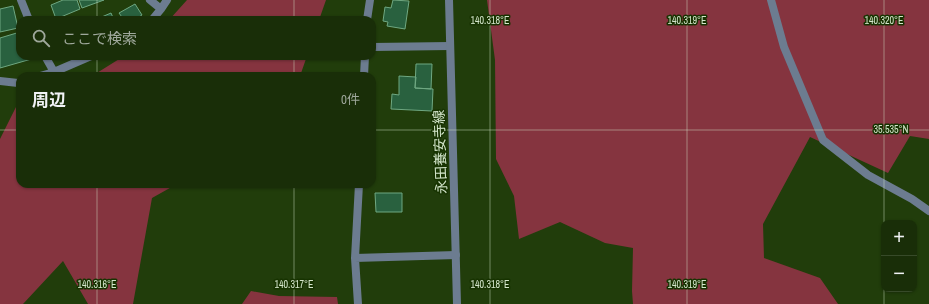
<!DOCTYPE html>
<html lang="ja">
<head>
<meta charset="utf-8">
<style>
	:root { --surface:#192e08; --page:#223612; --text:#f1f3f6; --muted:#9fa89c; --line:#374a29 }
	body { margin:0; font-family:"Archivo Narrow","Noto Sans JP",sans-serif; background:var(--page); color:var(--text) }
	.controls { position:absolute; right:12px; bottom:12px; display:grid; overflow:hidden; border-radius:8px; box-shadow:0 1px 3px #0004 }
	.controls button { width:36px; height:36px; display:grid; place-items:center; padding:0; border:0; border-bottom:1px solid var(--line); background:var(--surface); color:var(--text); font:20px sans-serif }
	.list { margin:0; padding:0; list-style:none }
	h2 { display:flex; justify-content:space-between; align-items:center; height:52px; margin:0; padding:0 16px; font-size:17px }
	h2 small { font-size:13px; font-weight:400; color:var(--muted) }
	.icon { flex:none; width:22px; height:22px; fill:none; stroke:currentColor; stroke-width:2; stroke-linecap:round; stroke-linejoin:round }
	.map { position:relative; flex:none; width:929px; height:304px; overflow:hidden }
	.search { position:absolute; background:var(--surface); box-shadow:0 1px 3px #0004; left:16px; top:16px; width:360px; height:44px; display:flex; align-items:center; gap:10px; box-sizing:border-box; padding:0 14px; border-radius:12px; color:var(--muted); font-size:15px }
	.panel { position:absolute; background:var(--surface); box-shadow:0 1px 3px #0004; left:16px; top:72px; width:360px; height:116px; border-radius:12px }
	.map>svg:first-child { display:block }
	.green { fill:#85343f }
	.building { fill:#29613f; stroke:#6fa882 }
	.lines { fill:none; stroke-linecap:round; stroke-linejoin:round }
	.minor { stroke:#6c7c90; stroke-width:8 }
	.tertiary { stroke:#6c7c90; stroke-width:8 }
	.ticks { fill:none; stroke:#d4e6cb; stroke-width:1; stroke-opacity:0.45 }
	.labels { text-anchor:middle; stroke-width:3; stroke-linejoin:round; paint-order:stroke }
	.street-label { font-size:14px; fill:#d4e6cb; stroke:#173301 }
	.ticks-label { font-size:10px; text-anchor:middle; fill:#d4e6cb; stroke:#173301; stroke-width:3; stroke-linejoin:round; paint-order:stroke }
</style>
</head>
<body>
<div class="map">
<svg width="929" height="304" viewBox="0 0 929 304">
	<rect width="100%" height="100%" fill="#213d0b"/>
	<path class="green" d="M187,0H326L319,20H169Z
		M487,0H929V139L910,136L888,173L810,137L763,224L764,258L820,278L838,304H633L632,291L633,248L605,243L560,222L519,239L514,196L496,159L495,60Z
		M124,56H307L300,76H92Z
		M20,100V184H177L152,198L133,304H88L63,261L23,304H0V139L19,101Z
		M251,291L279,296L337,297L338,304H242Z"/>
	<path class="building" d="M63,0H77L80,9L56,19L51,5Z
		M79,0H104L82,8Z
		M393,0L409,1L405,29L387,26L388,22L383,21L385,7L391,8Z
		M135,4L142,15L134,20H124L119,13Z
		M13,6L18,28L0,32V9Z
		M111,13L114,20H97V19Z
		M20,32V56H34L35,58L0,68V38Z
		M416,64H432L431,89L415,88Z
		M399,76L416,77L415,88L433,89L432,111L391,109L392,94L399,95Z
		M375,193H402V212H376Z"/>
	<g class="lines">
		<path class="minor" d="M21,0L29,20
			M150,0L161,9
			M152,20L161,9L167,0
			M367,20L370,0
			M372,47L450,46
			M45,56L54,72
			M40,76L54,72L91,56
			M364,76L365,56
			M0,81L18,83L20,82
			M355,258L456,255
			M358,304L355,258L359,184"/>
		<path class="tertiary" d="M449,0L457,304
			M771,0L784,47L823,140L868,175L912,199L929,211"/>
	</g>
	<path class="ticks" d="M97,0V20M294,0V20M490,0V304M687,0V304M884,0V304M97,56V76M294,56V76M0,130H20M372,130H929M97,184V304M294,184V304"/>
	<g class="labels">
		<g class="street-label">
			<text transform="translate(440 152) rotate(-92)" y="5">永田養安寺線</text>
		</g>
	</g>
	<g class="ticks-label">
		<text x="490" y="24">140.318°E</text>
		<text x="687" y="24">140.319°E</text>
		<text x="884" y="24">140.320°E</text>
		<text x="891" y="133">35.535°N</text>
		<text x="97" y="288">140.316°E</text>
		<text x="294" y="288">140.317°E</text>
		<text x="490" y="288">140.318°E</text>
		<text x="687" y="288">140.319°E</text>
	</g>
</svg>
<div class="controls">
<button>+</button>
<button>−</button>
</div>
<div class="search"><svg class="icon" aria-label="search" viewBox="0 0 24 24"><circle cx="10" cy="10" r="6"/><path d="M15 15l6 6"/></svg>ここで検索</div>
<section class="panel">
<h2>周辺<small>0件</small></h2>
<ul class="list">
</ul>
</section>
</div>
</body>
</html>
